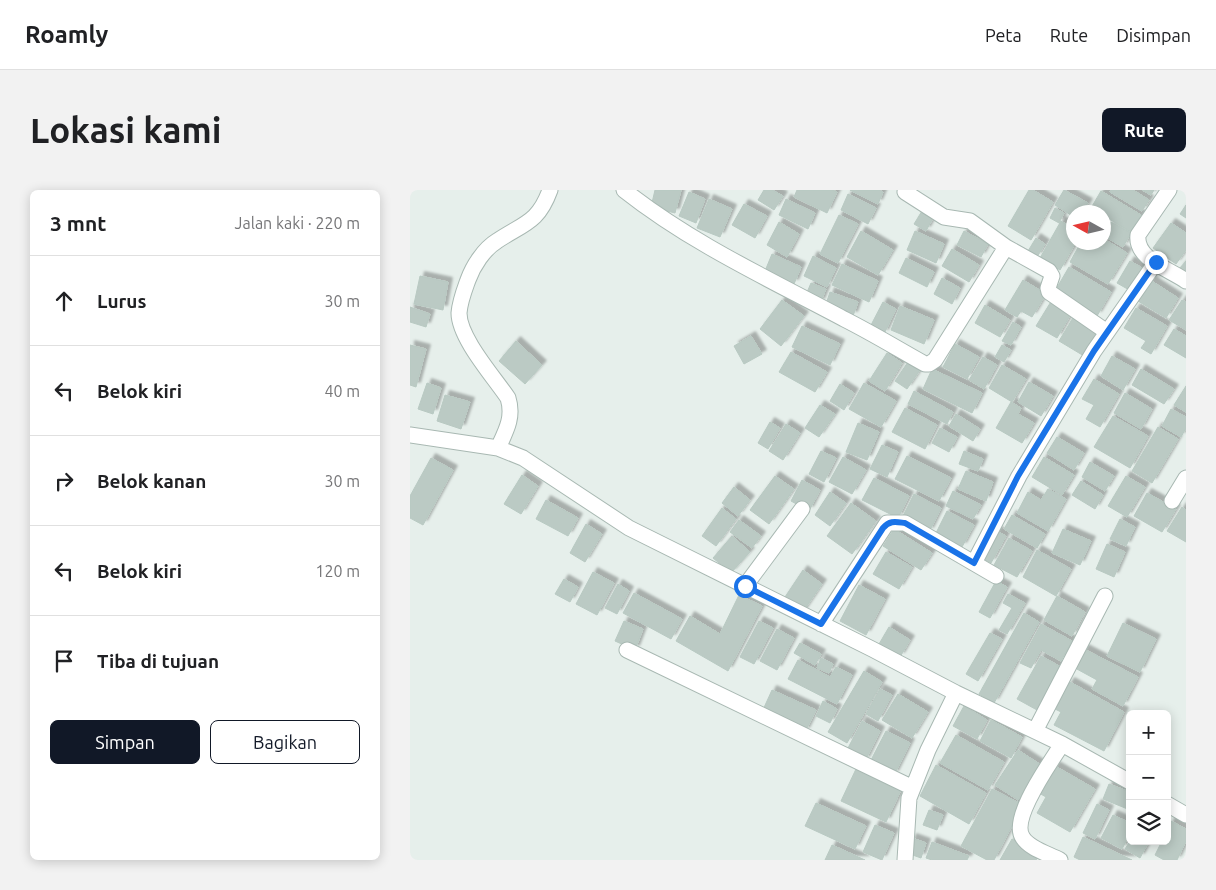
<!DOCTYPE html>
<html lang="id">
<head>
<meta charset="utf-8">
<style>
	:root { --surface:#fff; --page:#f2f2f2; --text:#202124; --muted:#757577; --line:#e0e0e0; --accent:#111827 }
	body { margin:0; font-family:Ubuntu,sans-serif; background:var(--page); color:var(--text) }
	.controls { position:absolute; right:15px; bottom:15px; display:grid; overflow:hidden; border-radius:8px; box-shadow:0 2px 12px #0003 }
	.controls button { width:45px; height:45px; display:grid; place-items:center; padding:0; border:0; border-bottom:1px solid var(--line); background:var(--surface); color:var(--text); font:25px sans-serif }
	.compass { position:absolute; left:656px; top:15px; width:45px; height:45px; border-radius:50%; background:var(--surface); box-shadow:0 2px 12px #0003; rotate:278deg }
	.stop { position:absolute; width:15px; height:15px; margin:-11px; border:4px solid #1a73e8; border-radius:50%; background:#fff }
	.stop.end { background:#1a73e8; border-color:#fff; box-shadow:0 1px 5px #0008 }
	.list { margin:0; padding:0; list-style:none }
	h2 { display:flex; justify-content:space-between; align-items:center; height:65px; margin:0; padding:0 20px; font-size:21px }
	h2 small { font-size:16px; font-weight:400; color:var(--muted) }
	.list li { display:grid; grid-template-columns:32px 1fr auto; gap:15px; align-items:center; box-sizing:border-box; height:90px; padding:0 20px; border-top:1px solid var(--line) }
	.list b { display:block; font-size:19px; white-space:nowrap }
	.list em { font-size:16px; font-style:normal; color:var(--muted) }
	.actions { display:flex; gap:10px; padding:15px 20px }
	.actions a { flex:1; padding:11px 0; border:1px solid var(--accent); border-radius:8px; text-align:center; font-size:18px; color:var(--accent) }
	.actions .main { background:var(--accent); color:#fff }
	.icon { flex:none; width:28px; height:28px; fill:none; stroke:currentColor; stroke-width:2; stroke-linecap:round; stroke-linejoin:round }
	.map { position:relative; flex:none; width:776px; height:670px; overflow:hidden; border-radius:8px }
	header { display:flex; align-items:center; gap:30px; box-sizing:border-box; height:70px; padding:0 25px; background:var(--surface); border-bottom:1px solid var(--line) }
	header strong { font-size:24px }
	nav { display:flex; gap:28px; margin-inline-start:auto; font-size:18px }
	.intro { display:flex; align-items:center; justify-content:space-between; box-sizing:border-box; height:120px; padding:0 30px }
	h1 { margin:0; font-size:35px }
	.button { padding:12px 22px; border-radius:8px; background:var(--accent); color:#fff; font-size:18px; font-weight:700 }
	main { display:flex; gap:30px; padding:0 30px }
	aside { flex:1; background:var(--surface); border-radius:8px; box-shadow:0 2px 12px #0003 }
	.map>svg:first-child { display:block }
	.building { fill:#bbcac4; stroke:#b8c9c2; filter:url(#shadow) }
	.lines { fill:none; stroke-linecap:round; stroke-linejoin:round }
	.minor-casing { stroke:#a8b8b2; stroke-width:17 }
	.minor { stroke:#fff; stroke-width:15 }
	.route { stroke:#1a73e8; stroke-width:6 }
</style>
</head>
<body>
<header>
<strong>Roamly</strong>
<nav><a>Peta</a><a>Rute</a><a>Disimpan</a></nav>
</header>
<div class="intro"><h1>Lokasi kami</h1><a class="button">Rute</a></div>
<main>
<aside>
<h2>3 mnt<small>Jalan kaki · 220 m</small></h2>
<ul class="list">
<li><svg class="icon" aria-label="ahead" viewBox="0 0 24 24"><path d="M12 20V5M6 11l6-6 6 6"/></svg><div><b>Lurus</b></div><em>30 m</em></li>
<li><svg class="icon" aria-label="left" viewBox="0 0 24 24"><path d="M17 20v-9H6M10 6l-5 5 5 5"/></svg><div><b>Belok kiri</b></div><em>40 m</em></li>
<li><svg class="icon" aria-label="right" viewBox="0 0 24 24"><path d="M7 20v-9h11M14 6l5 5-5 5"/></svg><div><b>Belok kanan</b></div><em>30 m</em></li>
<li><svg class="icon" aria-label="left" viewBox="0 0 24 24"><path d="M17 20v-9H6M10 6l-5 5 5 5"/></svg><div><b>Belok kiri</b></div><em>120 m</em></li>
<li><svg class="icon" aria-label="arrive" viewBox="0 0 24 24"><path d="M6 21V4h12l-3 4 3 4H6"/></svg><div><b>Tiba di tujuan</b></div></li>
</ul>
<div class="actions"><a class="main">Simpan</a><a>Bagikan</a></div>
</aside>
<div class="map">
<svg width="776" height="670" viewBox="0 0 776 670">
	<defs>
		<filter id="shadow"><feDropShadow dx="4.5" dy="-4.5" stdDeviation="1" flood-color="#0004"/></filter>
	</defs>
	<rect width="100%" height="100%" fill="#e6efeb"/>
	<path class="building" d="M245,0H271L265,23L241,17Z
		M354,0H362L373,6L364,20L348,10Z
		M387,0H422L427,2L417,23L384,7Z
		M440,0H469L473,2L468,14Z
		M619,0H623L643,12L621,50L598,36Z
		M654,0L678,13L672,22H664V27L645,15Z
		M701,0H723L739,10L732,21L700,2Z
		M732,0H744L741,5Z
		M691,1L731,25L721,42L694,26V22L681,18Z
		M279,2L295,9L286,33L269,26Z
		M438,4L466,18L458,34L431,20Z
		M299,9L322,19L310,47L287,38Z
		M376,9L405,23L398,39L369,25Z
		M334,14L357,26L345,48L322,35Z
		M776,15V28L770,24Z
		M645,18L654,23L649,33L640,28Z
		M512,21L523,28L516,41L504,34Z
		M429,25L448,34L428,73L410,64Z
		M651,31L664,39V52H666L650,80L630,68Z
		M369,32L389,44L377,67L357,55Z
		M701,32L721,43L713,57L694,46Z
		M761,33L776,43V60L766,74L743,58Z
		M451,41L483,60L468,85L437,67Z
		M505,41L534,54L526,73L497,60Z
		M554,41L578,54L571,67L547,55Z
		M626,48L635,54L627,67L618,61Z
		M694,49L717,63L698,94L660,72L671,52H694Z
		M542,59L569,75L559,92L532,76Z
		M362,64L391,77L384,94L355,81Z
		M403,66L426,78L417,97L394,86Z
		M496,68L524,82L517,97L489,83Z
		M720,71L734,79L721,101L707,93Z
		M776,71V84L769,79Z
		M432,74L468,91L459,112L422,95Z
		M659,77L701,102L687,126L645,101Z
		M10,86L38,92L33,120L4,114Z
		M532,88L550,98L542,114L524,104Z
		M613,90L636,104L622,127L611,121L607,127L595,120Z
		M740,90L768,108L756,128L728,111Z
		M401,93L416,99L410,113L395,107Z
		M420,102L448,112L443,126L415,117Z
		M372,110L394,126L371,156L350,139Z
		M642,110L662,122L647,148L626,136Z
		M772,110L776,112V140L759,130Z
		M473,112L486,119L474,144L460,137Z
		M575,115L600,130L590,147L565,133Z
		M490,116L524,130L514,154L481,140Z
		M0,117L20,124L16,137L0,132Z
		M726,118L757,136L741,164L731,158L736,151L714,138Z
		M664,126L689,141L674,166L649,151Z
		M603,132L611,137L601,155L592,151Z
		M392,136L430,154L420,175L382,157Z
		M764,139L776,146V168L754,155Z
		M341,146L352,164L334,174L324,156Z
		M106,151L132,175L115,194L89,171Z
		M545,154L569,167L557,189L533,177Z
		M0,155L16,159L6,197L0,195Z
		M592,155L601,160L594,172L585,167Z
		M381,162L417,182L405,202L369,182Z
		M477,163L492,173L475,201L459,191Z
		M702,166L725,179L713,200L691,186Z
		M573,167L587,175L574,199L559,190Z
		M498,172L510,180L497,199L485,191Z
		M592,175L616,189L602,212L579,198Z
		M522,179L572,203L562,223L513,199Z
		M731,179L764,199L754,214L722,195Z
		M684,189L709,204L690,237L676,229L684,215L672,209Z
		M619,192L643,206L631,226L608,212Z
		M17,193L31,198L23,224L8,219Z
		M454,193L486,211L471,237L439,219Z
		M430,194L444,203L434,220L420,211Z
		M776,196V222L764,215Z
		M504,201L543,222L537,234L498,214Z
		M715,203L742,219L731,239L704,223Z
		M35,205L60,212L51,239L27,231Z
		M601,212L611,218L608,224L624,233L612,253L586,238Z
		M410,215L425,224L409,247L395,238Z
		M495,218L527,235L515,259L482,242Z
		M761,219L776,227V238L771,247L752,236Z
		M546,224L570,239L563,251L539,236Z
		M703,226L738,246L720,278L684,257Z
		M360,232L370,238L358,259L348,253Z
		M448,233L469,242L457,270L436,262Z
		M376,234L390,243L373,270L359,261Z
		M748,237L768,249L742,293L722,281Z
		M530,238L547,247L539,262L522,253Z
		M647,247L674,263L664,280L637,263Z
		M472,255L488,262L477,287L460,279Z
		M411,261L426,268L414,292L399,284Z
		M554,261L573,269L568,281L549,274Z
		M497,266L541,288L529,311L485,289Z
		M433,267L456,280L442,304L419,292Z
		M634,267L664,285L652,305L622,287Z
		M21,268L43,280L13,335L0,328V306Z
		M680,272L704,286L695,301L672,287Z
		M556,281L583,292L576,311L548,299Z
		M112,285L128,296L111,324L94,314Z
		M365,286L384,299L359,334L340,320Z
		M716,286L735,297L717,327L698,316Z
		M464,288L499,306L488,328L452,310Z
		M392,290L410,300L399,321L381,311Z
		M671,291L693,305L685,319L662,305Z
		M324,297L340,310L328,326L312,313Z
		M638,299L656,309L638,341L607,323L618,302L631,310Z
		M543,301L571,315L563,329L536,316Z
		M420,302L436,313L420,336L405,325Z
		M737,303L766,319L752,342L724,326Z
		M504,304L531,318L519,342L492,328Z
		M136,310L168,328L158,346L126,329Z
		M441,313L466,331L442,364L417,346Z
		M772,317L776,320V352L757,341Z
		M312,318L326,329L306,356L292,346Z
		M537,321L564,335L552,357L526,343Z
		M602,325L635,344L627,358L594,339Z
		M710,329L725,337L716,356L700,349Z
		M329,330L351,346L342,358L320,342Z
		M176,334L192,344L175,372L160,363Z
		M484,339L522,363L511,380L473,356Z
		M653,339L681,351L670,375L642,363Z
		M587,341L596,346L581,373L572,368Z
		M322,346L340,362L321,383L303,368Z
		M599,348L622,361L607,387L584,375Z
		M697,354L715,362L704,387L686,379Z
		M627,360L661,379L646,406L613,387Z
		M476,362L502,377L489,399L463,384Z
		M393,380L412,394L392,423L373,410Z
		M183,382L204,393L187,425L166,414Z
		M154,389L168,397L160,412L145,404Z
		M586,391L597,397L580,428L569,422Z
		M208,394L219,401L207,424L195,418Z
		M449,395L475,409L456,445L430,431Z
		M224,403L272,429L261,449L213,423Z
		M598,404L615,413L597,444L589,440L602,418L593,413Z
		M329,405L352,416L318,481L266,451L280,426L310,444Z
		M647,406L675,422L662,446L634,430Z
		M614,423L629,432L584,513L569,504Z
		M214,431L233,439L225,460L205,451Z
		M349,431L363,438L344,474L330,467Z
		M713,433L746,449L730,482L697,466Z
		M631,434L662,451L651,471L631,460L621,478L610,473Z
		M479,437L500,450L490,467L469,454Z
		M367,439L384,448L367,480L350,471Z
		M580,443L592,449L568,491L556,484Z
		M390,453L411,464L405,475L384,463Z
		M674,459L728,487L713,516L682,499L687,490L665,478Z
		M631,466L651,477L627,520L607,509Z
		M411,468L423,474L419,483L407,478Z
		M388,470L420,487L426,477L442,485L427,514L378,489Z
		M454,481L472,492L437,553L418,542Z
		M660,492L714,522L694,561L644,535L651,522L643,518Z
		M470,499L482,505L468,531L456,524Z
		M362,500L406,520L395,542L352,522Z
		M488,504L518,522L502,548L472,530Z
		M413,511L427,519L420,533L406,526Z
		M554,516L577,530L567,549L543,536Z
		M581,530L612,547L601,568L570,551Z
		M452,531L470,541L455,571L436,562Z
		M476,541L500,553L484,585L460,572Z
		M546,545L594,572L578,600L530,573Z
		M608,560L631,575L608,610L585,595Z
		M526,575L576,603L559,634L510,606Z
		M645,576L685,599L660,642L627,623L636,607L629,603Z
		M446,579L491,600L476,632L431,611Z
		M699,594L720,602V620L693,609Z
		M582,599L613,615L584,670H577L551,656Z
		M406,613L456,636L445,659L395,636Z
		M687,614L699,620L685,649L673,643Z
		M519,620L533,625L527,640L513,635Z
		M703,625L720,633V644L712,659L691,648Z
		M761,631L776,639V651L767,670H754L745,665L752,651H757V640Z
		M465,635L484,643L472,670L453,662Z
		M673,647L722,670H670L664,667Z
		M502,648L516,653L511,668L497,663Z
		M602,649L630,664L626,670H590Z
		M720,651H739L730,668L715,659Z
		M522,652L559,666L557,670H522L516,668Z
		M422,655L455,670H415Z"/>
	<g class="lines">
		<defs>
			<path id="minor" d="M214,0C281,53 359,89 434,129C462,143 488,159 515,174H519L525,170L596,57L639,81L642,86L638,98L639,102L697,142
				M759,0L728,45C725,69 759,79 776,91
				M495,2L534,27L560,31L596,57
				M0,245L88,258L113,268L219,338L462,459L546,503L652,554L720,592
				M88,258C96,241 104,227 98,208C84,187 49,148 49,123C50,111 54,101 58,90C63,76 74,59 87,51C114,33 128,33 140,0
				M762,311L776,288
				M564,373L609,286L684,161L746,72
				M335,396L392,319
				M411,434L477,333H495L586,386
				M217,460L503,598
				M625,541L695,406
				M757,614L776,625
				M495,670L499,608L518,560L546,503
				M650,670C639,664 620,659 613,648C599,629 641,572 652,554"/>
		</defs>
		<use href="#minor" class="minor-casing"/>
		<use href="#minor" class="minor"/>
	</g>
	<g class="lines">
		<path class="route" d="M335,396L411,434L473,338C480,330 486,332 495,333L564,373L608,286L684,161L746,72"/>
	</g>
</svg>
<div class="controls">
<button>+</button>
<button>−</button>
<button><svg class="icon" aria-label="layers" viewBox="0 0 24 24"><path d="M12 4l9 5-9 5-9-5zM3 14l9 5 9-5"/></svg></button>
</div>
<svg class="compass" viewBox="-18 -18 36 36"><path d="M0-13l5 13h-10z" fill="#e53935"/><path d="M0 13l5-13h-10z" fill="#757577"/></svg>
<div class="stop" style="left:335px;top:396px"></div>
<div class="stop end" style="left:746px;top:72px"></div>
</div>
</main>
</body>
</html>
